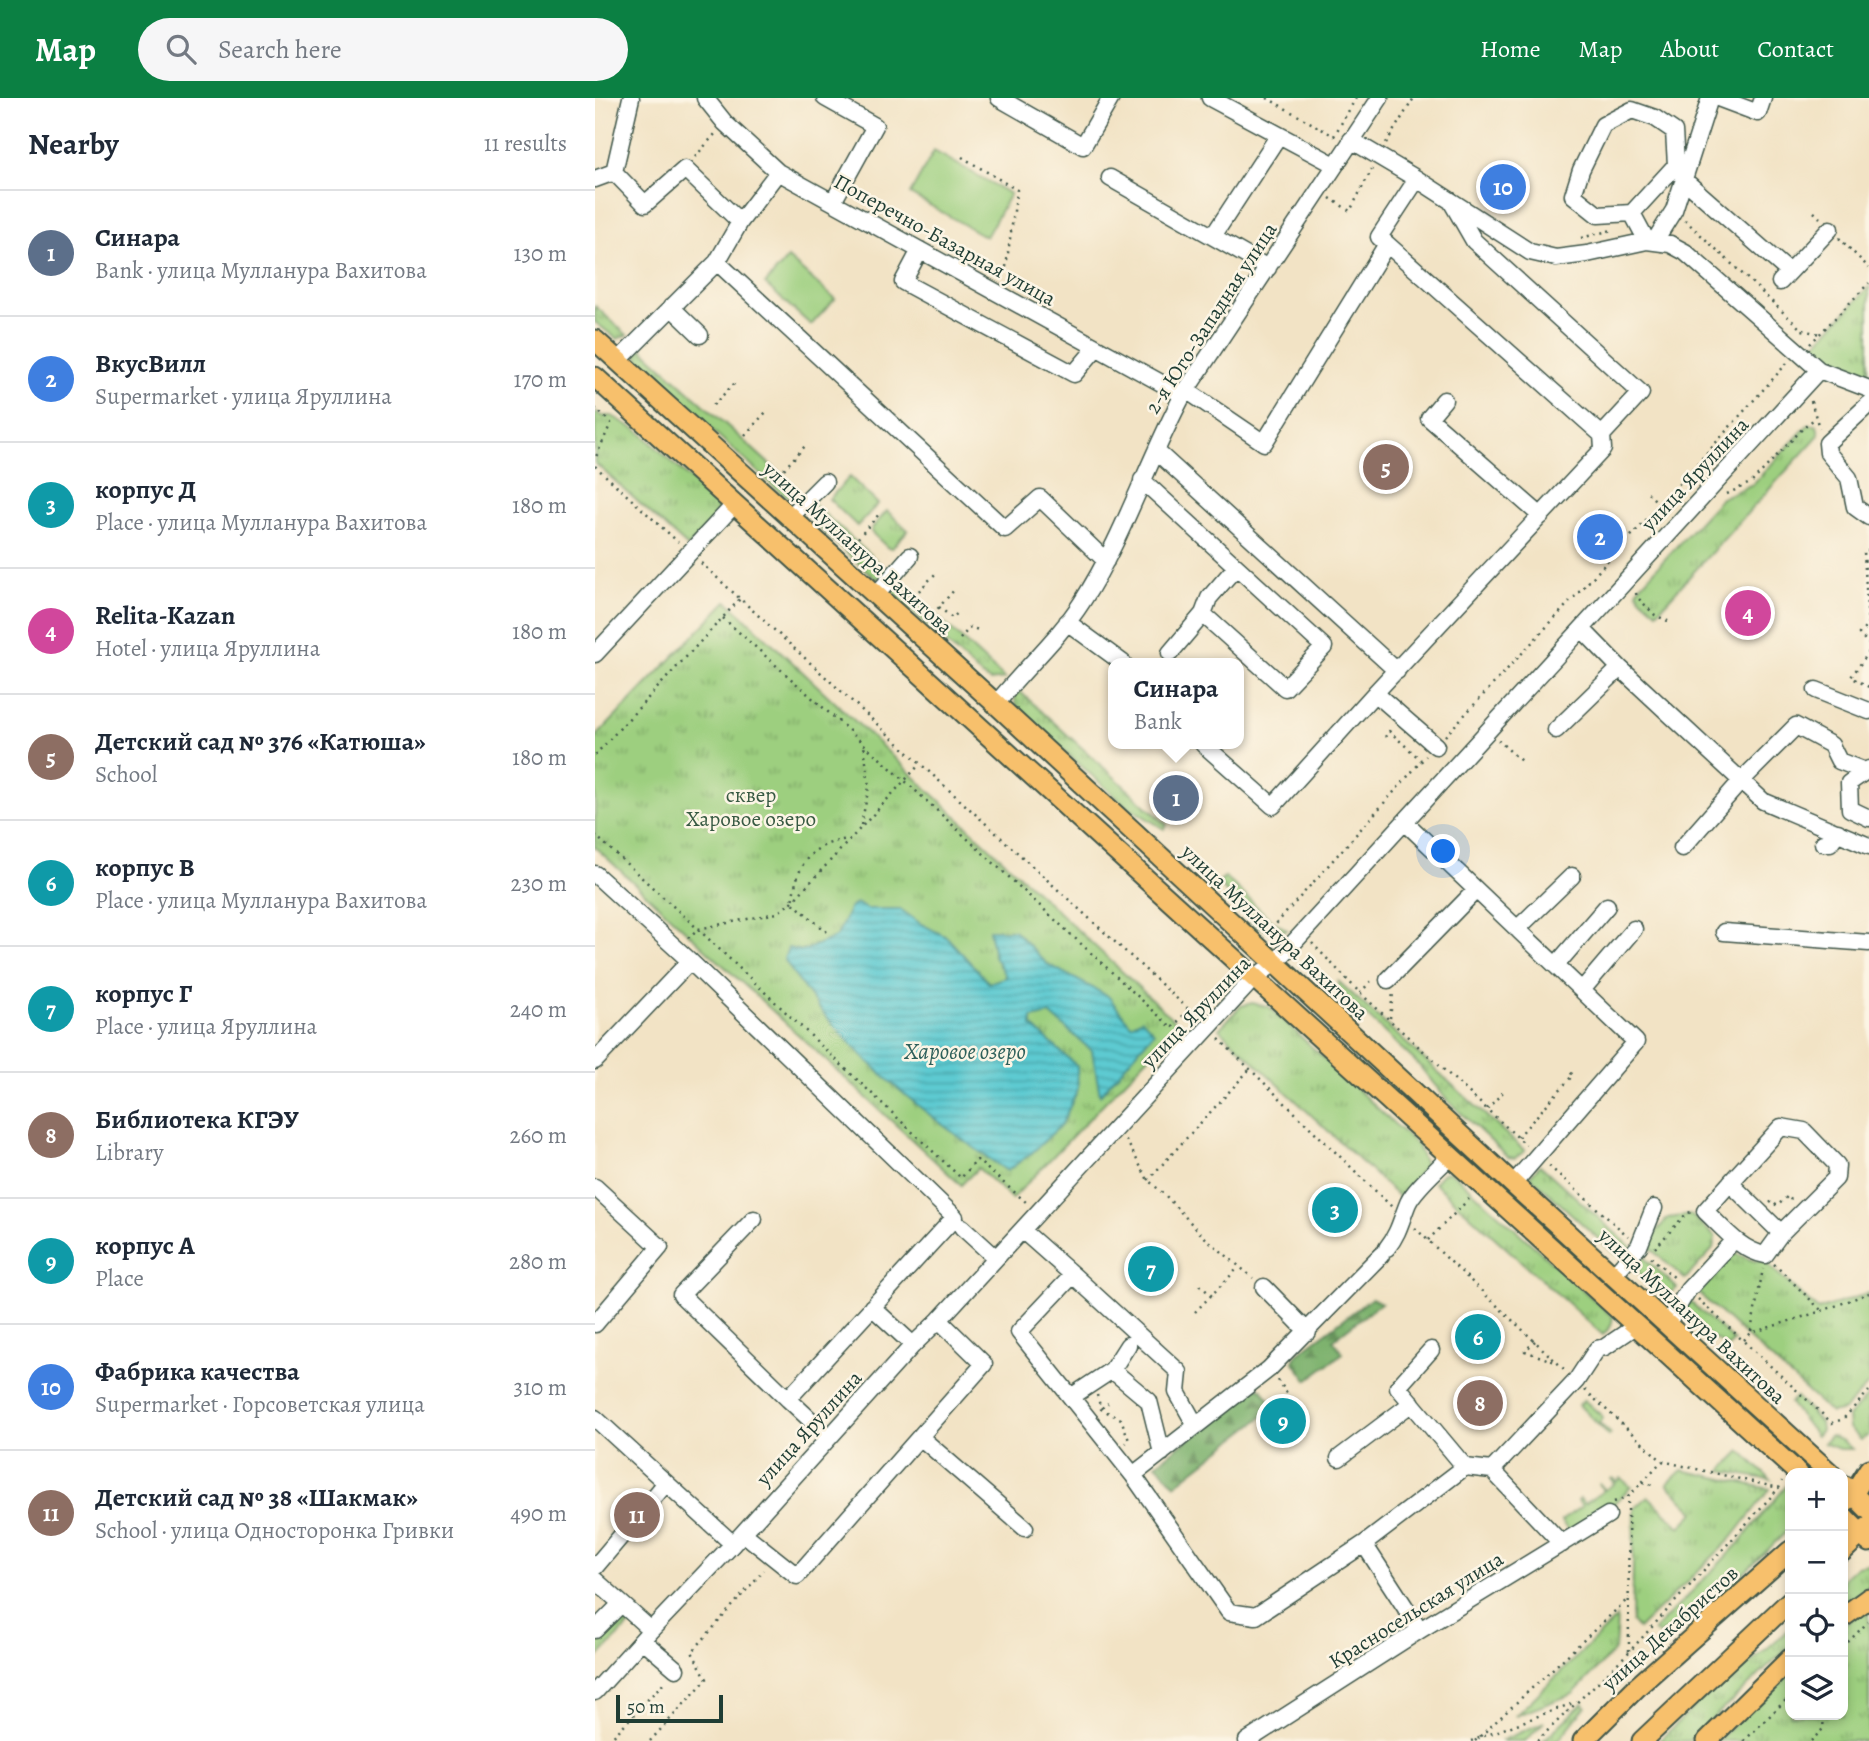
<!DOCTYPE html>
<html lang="en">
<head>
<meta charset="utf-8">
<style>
	:root { --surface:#fff; --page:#f6f6f7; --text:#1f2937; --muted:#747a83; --line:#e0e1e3; --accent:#0b8043 }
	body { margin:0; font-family:Alegreya,serif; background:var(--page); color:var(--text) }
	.controls { position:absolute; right:21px; bottom:21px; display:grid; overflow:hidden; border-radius:14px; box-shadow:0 4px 10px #0003 }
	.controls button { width:63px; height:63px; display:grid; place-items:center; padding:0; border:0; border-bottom:2px solid var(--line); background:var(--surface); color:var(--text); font:35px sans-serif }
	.scale { position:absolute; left:21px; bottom:18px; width:107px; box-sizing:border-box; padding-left:7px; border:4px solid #1f3d34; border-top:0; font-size:19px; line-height:24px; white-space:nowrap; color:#1f3d34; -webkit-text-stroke:5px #fcf5e5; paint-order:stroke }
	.you { position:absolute; left:849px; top:754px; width:24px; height:24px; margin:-18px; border:5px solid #fff; border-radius:50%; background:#1a73e8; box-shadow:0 0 0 10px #1a73e833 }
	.badge { display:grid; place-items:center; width:46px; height:46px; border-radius:50%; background:var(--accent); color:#fff; font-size:23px; font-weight:700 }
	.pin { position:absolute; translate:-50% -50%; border:4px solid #fff; box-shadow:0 2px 7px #0006 }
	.popup { position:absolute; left:513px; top:560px; width:136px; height:91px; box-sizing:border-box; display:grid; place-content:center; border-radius:14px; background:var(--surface); filter:drop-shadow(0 2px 5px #0005); font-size:23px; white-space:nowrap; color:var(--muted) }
	.popup b { font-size:26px; color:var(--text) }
	.popup::after { content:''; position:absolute; left:50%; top:100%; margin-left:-14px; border:14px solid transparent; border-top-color:var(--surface) }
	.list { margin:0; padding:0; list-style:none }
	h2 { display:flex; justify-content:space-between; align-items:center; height:91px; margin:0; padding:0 28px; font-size:30px }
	h2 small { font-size:23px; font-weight:400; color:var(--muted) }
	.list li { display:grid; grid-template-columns:46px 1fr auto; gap:21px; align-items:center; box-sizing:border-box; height:126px; padding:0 28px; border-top:2px solid var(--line) }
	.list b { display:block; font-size:26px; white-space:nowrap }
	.list p { margin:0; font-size:23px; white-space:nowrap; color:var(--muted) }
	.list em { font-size:23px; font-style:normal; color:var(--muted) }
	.icon { flex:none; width:38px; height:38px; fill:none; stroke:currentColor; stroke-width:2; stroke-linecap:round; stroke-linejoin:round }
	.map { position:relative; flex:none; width:1274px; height:1643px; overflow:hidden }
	header { display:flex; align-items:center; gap:42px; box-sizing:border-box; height:98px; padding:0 35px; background:var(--accent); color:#fff }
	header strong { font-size:33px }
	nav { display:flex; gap:38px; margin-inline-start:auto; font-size:24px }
	.search { width:490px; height:63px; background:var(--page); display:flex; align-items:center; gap:18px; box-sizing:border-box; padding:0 24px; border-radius:38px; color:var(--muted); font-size:26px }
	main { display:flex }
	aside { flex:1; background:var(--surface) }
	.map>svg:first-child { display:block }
	.grass { fill:url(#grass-tufts); stroke:#5e865a; stroke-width:2 }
	.forest { fill:url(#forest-firs); stroke:#4e7851; stroke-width:2 }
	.garden { fill:#9dcf7f; stroke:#5e865a; stroke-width:2 }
	.water { fill:url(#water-rules); stroke:#3e8482; stroke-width:2 }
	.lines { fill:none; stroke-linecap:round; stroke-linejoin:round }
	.minor-casing { stroke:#3f564a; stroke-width:19 }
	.major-casing { stroke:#3f564a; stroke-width:23 }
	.path { stroke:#3f564a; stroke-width:2.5; stroke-dasharray:2 5; stroke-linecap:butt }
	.minor { stroke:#fff; stroke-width:16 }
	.major { stroke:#f7c06c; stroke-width:19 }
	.labels { text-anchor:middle; stroke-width:5; stroke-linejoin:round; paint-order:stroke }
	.street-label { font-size:21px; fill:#1f3d34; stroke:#fcf5e5 }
	.park-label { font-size:21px; fill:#385a43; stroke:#fcf5e5 }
	.water-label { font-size:23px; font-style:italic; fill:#2e605b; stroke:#fcf5e5 }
</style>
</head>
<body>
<header>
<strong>Map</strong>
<div class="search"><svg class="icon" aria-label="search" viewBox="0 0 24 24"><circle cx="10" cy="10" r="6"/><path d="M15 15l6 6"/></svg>Search here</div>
<nav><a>Home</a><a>Map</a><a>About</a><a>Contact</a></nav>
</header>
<main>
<aside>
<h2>Nearby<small>11 results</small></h2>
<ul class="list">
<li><span class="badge" style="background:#5c6f8a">1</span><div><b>Синара</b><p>Bank · улица Мулланура Вахитова</p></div><em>130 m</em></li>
<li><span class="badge" style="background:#3f7fe0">2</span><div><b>ВкусВилл</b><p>Supermarket · улица Яруллина</p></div><em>170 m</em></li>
<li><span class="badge" style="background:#0f9aa8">3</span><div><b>корпус Д</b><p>Place · улица Мулланура Вахитова</p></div><em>180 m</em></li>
<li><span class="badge" style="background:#d1479c">4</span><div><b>Relita-Kazan</b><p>Hotel · улица Яруллина</p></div><em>180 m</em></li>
<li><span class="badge" style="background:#8d6e63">5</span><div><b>Детский сад № 376 «Катюша»</b><p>School</p></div><em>180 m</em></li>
<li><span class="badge" style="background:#0f9aa8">6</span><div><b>корпус В</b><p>Place · улица Мулланура Вахитова</p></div><em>230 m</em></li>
<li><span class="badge" style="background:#0f9aa8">7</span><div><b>корпус Г</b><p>Place · улица Яруллина</p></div><em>240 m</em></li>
<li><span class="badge" style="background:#8d6e63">8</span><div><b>Библиотека КГЭУ</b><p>Library</p></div><em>260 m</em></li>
<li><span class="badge" style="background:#0f9aa8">9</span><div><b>корпус А</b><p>Place</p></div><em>280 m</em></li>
<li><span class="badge" style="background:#3f7fe0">10</span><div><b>Фабрика качества</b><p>Supermarket · Горсоветская улица</p></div><em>310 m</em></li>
<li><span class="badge" style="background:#8d6e63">11</span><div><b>Детский сад № 38 «Шакмак»</b><p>School · улица Односторонка Гривки</p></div><em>490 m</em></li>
</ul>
</aside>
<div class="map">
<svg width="1274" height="1643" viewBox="0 0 1274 1643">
	<defs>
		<pattern id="grass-tufts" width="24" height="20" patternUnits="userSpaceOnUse" patternTransform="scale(1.75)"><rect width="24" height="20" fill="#9dcf7f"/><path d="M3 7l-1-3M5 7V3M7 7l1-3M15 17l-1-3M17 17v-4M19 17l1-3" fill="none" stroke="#7fa969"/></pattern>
		<pattern id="forest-firs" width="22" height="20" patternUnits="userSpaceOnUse" patternTransform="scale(1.75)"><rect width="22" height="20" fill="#7eb26e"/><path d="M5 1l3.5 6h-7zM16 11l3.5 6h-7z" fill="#67925b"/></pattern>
		<pattern id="water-rules" width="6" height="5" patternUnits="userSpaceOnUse" patternTransform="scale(1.75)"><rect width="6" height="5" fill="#5dcad1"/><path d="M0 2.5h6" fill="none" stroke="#4ca5aa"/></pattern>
	</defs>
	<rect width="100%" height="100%" fill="#fcf5e5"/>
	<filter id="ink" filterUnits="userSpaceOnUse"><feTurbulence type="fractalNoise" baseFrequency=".0143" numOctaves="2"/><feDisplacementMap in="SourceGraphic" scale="14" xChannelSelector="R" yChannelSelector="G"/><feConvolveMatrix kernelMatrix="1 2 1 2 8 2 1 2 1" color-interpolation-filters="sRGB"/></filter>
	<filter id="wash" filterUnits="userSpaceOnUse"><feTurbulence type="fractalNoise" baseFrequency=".00686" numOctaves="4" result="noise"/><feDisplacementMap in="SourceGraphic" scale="28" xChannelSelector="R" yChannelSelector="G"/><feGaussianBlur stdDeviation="1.57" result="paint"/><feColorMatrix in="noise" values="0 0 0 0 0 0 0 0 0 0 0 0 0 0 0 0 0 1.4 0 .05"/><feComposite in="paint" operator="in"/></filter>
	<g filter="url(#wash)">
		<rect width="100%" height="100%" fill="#f2e3c5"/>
		<path class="grass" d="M1274,189V281L1245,271L1213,254Z
			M0,208L32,237L22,241L0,224Z
			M43,247L203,392L194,399L187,396L47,268L42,257Z
			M0,313L6,318H17L45,334L120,404L123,411L122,417L93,449L0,365Z
			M1213,327H1222L1224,337L1062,514L1046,500L1042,493L1045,488L1126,400L1158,386Z
			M255,379L283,406L262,428L234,401Z
			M217,405L292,472L282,482L215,422L212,414Z
			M292,413L313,432L297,450H293L276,434L277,430Z
			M299,479L410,581L395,583L387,578L290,489Z
			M132,503L584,927L417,1101L383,1070L366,1087L0,749V640Z
			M422,591L572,727L569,731L529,706L428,616C420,607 418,603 422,591Z
			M630,779L673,819L692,832C661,843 641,805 624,785Z
			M743,883L930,1053L920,1060L913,1059L852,1002L823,966L743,891Z
			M657,905L674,909L822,1047L830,1067L805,1100L624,931L646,908Z
			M945,1067L1038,1151L1026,1156H1020L935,1078Z
			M854,1074L862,1079L1018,1219L1016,1228L1008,1237L839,1085L848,1075Z
			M1096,1117L1120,1139L1118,1151L1090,1181L1050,1146L1073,1120Z
			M1141,1156L1159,1163L1168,1162L1223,1212L1274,1195V1286L1249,1312L1236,1315L1101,1193L1132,1159Z
			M1047,1158L1082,1190L1073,1196H1064L1043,1174Z
			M1092,1201L1139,1243L1133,1249L1105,1232L1087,1216Z
			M1274,1297V1337L1266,1342L1254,1330L1253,1319Z
			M1201,1299L1225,1324L1226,1332L1221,1338L1195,1305Z
			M989,1302L1008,1319L1004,1325L1016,1336L1014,1338L984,1307Z
			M1235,1338L1248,1343L1257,1351H1244L1229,1345Z
			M1146,1353L1176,1382L1126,1373Z
			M1087,1372L1175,1391L1136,1441L1043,1531L1037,1524L1039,1411L1053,1398L1085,1429L1100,1414L1072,1386Z
			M1018,1380L1021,1384L1026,1380L1036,1389L1012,1412L975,1435L966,1423L987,1408L983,1403L985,1401L990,1406L1008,1393L1004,1385L1010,1392L1019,1386L1016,1381Z
			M1193,1386L1195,1388V1430L1112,1511L1063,1536L1059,1533L1144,1445Z
			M1274,1466V1488L1248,1508V1481L1262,1468Z
			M1274,1509V1643H1122L1195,1572V1617H1248V1527Z
			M1022,1520L1020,1552L978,1596L920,1618Z
			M21,1522H29L34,1527L0,1563V1540L16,1524Z
			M1195,1530V1548L1094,1643H1064L1105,1603L1164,1558Z
			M988,1605L991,1608L963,1643H948Z
			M949,1624L930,1643H906Z"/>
		<path class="forest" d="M777,1200L786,1205L738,1242L748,1255L712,1282L698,1263L702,1256Z
			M660,1289L667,1291L680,1309L580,1387L561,1366Z"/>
		<path class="garden" d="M339,53L415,96L391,139L315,96Z
			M193,160L240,201L216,227L170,186Z"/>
		<path class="water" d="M261,805L272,811H305L326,826L352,839L394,885L411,879L399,858L394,832H419L452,866L513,898L536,927L547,921L559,934L505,997L497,953L455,916L437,920V928L482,968L483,991L467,1026L438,1054L412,1073C327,1015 243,949 189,861L193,850L208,853L242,838L254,811Z"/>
	</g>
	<g filter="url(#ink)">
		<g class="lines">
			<defs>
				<path id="minor" d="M36,0L19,74L50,106L90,71L145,124
					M110,0L130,25L183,74L588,297
					M230,0L280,28L238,104
					M404,0L488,48L516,0
					M615,0L740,67
					M1123,0L1163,15L1168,0
					M756,42L822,81L935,154L961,160L992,156L1052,143L1075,146L1090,154L1224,272L1274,291
					M515,80L673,170
					M0,81L19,74
					M1088,81L1194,174
					M1037,115L1003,117L978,97L986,72L1008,27L1037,12L1060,20L1079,33L1081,67L1037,115L1052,143
					M618,138L684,37
					M1059,144L1079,112L1115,0
					M792,146L1007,337
					M325,152L308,184L479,276L501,250
					M122,164L410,431L445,400L511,463
					M1185,184L1235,131
					M76,209L105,237
					M23,263L122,164L145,124L183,74
					M591,292L669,345L792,146L784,139L822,81
					M849,302L834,320L946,418
					M1274,306L1232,345L1233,355L1254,380L1260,409L1274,419
					M561,353L802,573
					M547,382L729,549L690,590L608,516L575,555
					M195,419L230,384
					M281,497L315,458
					M608,516L614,500L641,469
					M472,524L528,565
					M0,556L139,407
					M1025,570L1168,703L1274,748
					M1221,592L1274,613
					M401,606C428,572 464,540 487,504C529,439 552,364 588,297L785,0
					M961,632L1025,570L987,531
					M608,646L678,708L780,595
					M841,648L780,595L1008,351L1007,337L1046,295L879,143L856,103
					M1274,671L1254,685L1255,711L1274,720
					M810,724L1041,944L918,1086
					M1228,745H1235L1243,734
					M1087,750L1146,683L1201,628L1236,647L1244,663L1270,673
					M0,776L95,863L360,1119L193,1301L86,1197L159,1121
					M922,831L977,778
					M1129,834L1274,845
					M961,867L1012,808
					M793,882L881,792
					M987,892L1039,831
					M0,963L95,863
					M1135,1085L1186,1029L1209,1033L1242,1067L1241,1080L1186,1135
					M1135,1085L1186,1135L1170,1157C1145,1152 1129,1131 1110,1113Z
					M0,1089L65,1149L0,1226
					M367,1129L401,1160
					M427,1132L478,1177L424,1234L538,1377L674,1271L786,1157
					M792,1150C804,1135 806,1122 813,1105C820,1090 843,1071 855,1058
					M1019,1176L1044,1148L1059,1110
					M478,1177L584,1274L582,1294L601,1328
					M669,1189L713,1234
					M277,1209L318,1247
					M1072,1226L1093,1192L1139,1142
					M836,1252L803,1289L870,1369
					M517,1272L554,1303L567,1355
					M476,1299L517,1272L533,1247
					M193,1301L234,1339
					M0,1320L138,1446
					M325,1339L430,1430
					M744,1360L817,1305
					M897,1372L967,1446
					M538,1377L634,1514L661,1518L769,1446L870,1369L897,1372L981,1283L1002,1251L1010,1249L1041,1228
					M148,1435L202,1478L389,1266L344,1222
					M769,1446L825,1532
					M0,1469L71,1385
					M0,1482L56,1532
					M0,1532L26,1506
					M47,1542L81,1571
					M0,1594L56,1532L138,1446L318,1247L344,1222L636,905L659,880L680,865L1224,272
					M652,1643L825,1532L1013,1417"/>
				<path id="major" d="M0,242L401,606L918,1086L1235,1375
					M0,279L1203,1375
					M1250,1388L1274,1412
					M1248,1406L1258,1396L1274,1371
					M1248,1418L1274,1444
					M1248,1453L1273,1429
					M1248,1519L1274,1500
					M988,1643L1043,1588L1195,1453
					M1047,1643L1195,1503
					M1112,1643L1195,1561"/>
			</defs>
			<use href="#minor" class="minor-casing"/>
			<use href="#major" class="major-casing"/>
			<path class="path" d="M672,0L739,38L761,0
				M791,45L819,0
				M100,59L121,35
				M367,59L422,92L411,169L405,180
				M735,100L755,113L777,71
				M1219,114L1225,120
				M1090,122L1207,232L1225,236
				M986,140L1017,132
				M1244,140L1274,170
				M1215,246L1274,185
				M1216,303L1224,330
				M118,307L140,285
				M0,310L16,325L0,361
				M150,337L172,313
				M0,368L83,444
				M189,371L211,347
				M1053,395L1065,407
				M1132,396L1157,384L1211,327L1221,320
				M263,440L286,414
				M1274,452L1269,453L1273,527L1264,536L1274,546
				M106,465L602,919
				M1041,495L1042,499L1060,517L1077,525
				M319,498L342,474
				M344,509L357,520L365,513
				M338,516L360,491
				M128,520L309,682L577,930L594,911
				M365,541L375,529L386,533
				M1274,554L1256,579L1274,589
				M850,638L1065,407L1193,264
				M790,639L794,633L826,662
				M903,642L927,664
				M0,657L145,501
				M266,727L274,689L269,647
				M0,737L103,831L366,1080L382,1062L432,1105
				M232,834L197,804C203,766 213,747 253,741
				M672,836L831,658
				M93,840L103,831L182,815L197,804L325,666
				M717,845L765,895L931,1047
				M765,895L777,882
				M795,920L798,895
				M624,941L797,1109
				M892,1011L909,993
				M923,1039L978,977L975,974
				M531,1042L553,1082L570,1097L607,1137L658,1180
				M954,1068L1033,1138
				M553,1082L655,971
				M1175,1105L1177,1103L1182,1108L1193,1098L1196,1102
				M820,1130L970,1272
				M833,1142L874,1101
				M1060,1150L1092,1115L1097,1114
				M1056,1159L1082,1182
				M1179,1166L1227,1213
				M605,1187L617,1198
				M1103,1201L1237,1325L1248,1321L1274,1293
				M600,1214L644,1169
				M1156,1233L1168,1171
				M1149,1242L1156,1235L1227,1213L1274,1195
				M940,1243L930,1253L960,1264
				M683,1282L694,1298
				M990,1292L1067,1363L1184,1390
				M502,1297L506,1311L526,1321L534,1342L531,1345
				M507,1310L513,1305
				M1048,1384L1060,1388
				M1019,1404L1032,1399
				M1248,1549L1273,1524
				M1034,1553L1033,1399L1067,1363
				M14,1643L71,1582
				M55,1643L112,1581L97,1554L169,1472
				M876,1643L981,1604
				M880,1643L1034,1500
				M942,1643L1034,1554L1184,1390L1187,1383
				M1149,1643L1195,1598
				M1216,1643L1228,1631L1229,1617"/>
			<use href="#minor" class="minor"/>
			<use href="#major" class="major"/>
		</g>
	</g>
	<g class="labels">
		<g class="street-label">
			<text transform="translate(350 142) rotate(29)" y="7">Поперечно-Базарная улица</text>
			<text transform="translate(616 220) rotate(-57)" y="7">2-я Юго-Западная улица</text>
			<text transform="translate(1100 376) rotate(-47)" y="7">улица Яруллина</text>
			<text transform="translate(263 450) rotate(42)" y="7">улица Мулланура Вахитова</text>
			<text transform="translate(680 834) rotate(43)" y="7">улица Мулланура Вахитова</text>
			<text transform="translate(601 914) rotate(-46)" y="7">улица Яруллина</text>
			<text transform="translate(1097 1218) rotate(43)" y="7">улица Мулланура Вахитова</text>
			<text transform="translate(214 1330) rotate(-48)" y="7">улица Яруллина</text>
			<text transform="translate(821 1512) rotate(-32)" y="7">Красносельская улица</text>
			<text transform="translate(1075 1530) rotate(-42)" y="7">улица Декабристов</text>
		</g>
		<g class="park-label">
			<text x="156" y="704">сквер<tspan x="156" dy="24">Харовое озеро</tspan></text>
		</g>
		<g class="water-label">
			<text x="370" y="961">Харовое озеро</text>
		</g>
	</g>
</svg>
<div class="controls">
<button>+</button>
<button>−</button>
<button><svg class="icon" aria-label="locate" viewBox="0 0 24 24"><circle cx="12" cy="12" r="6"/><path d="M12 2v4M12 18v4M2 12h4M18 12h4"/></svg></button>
<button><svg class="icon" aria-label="layers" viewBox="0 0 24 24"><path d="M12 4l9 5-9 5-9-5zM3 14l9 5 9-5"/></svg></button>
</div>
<div class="scale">50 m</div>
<div class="you"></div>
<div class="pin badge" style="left:581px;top:700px;background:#5c6f8a">1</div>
<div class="popup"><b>Синара</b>Bank</div>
<div class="pin badge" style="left:1005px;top:439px;background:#3f7fe0">2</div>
<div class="pin badge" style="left:740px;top:1112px;background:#0f9aa8">3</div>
<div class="pin badge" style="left:1153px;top:515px;background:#d1479c">4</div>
<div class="pin badge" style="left:791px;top:369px;background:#8d6e63">5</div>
<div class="pin badge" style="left:883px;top:1239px;background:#0f9aa8">6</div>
<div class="pin badge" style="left:556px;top:1171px;background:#0f9aa8">7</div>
<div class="pin badge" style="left:885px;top:1305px;background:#8d6e63">8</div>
<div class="pin badge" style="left:688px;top:1323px;background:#0f9aa8">9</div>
<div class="pin badge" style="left:908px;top:89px;background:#3f7fe0">10</div>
<div class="pin badge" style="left:42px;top:1417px;background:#8d6e63">11</div>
</div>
</main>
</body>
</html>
